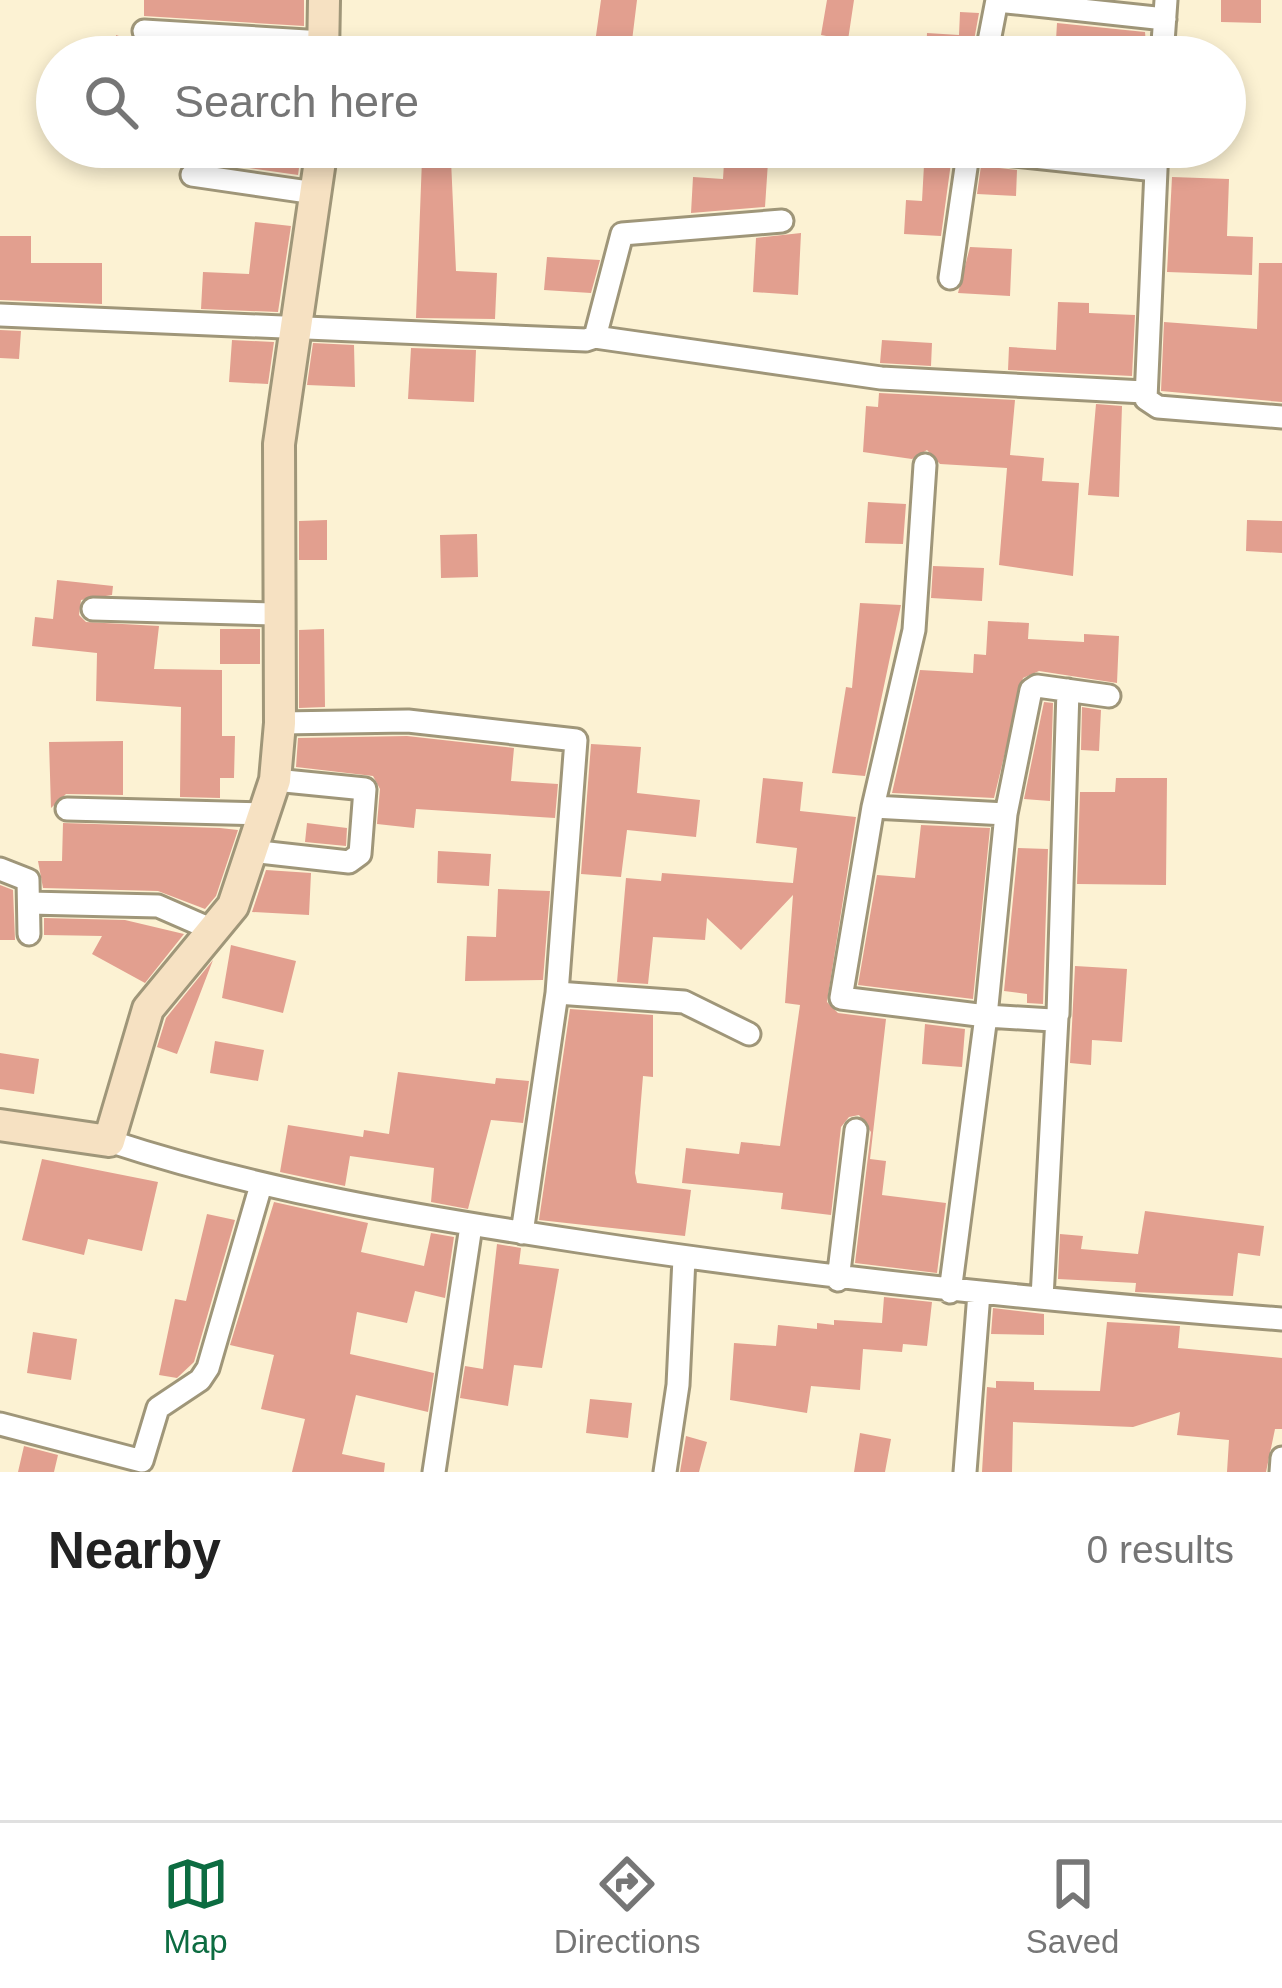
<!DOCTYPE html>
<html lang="en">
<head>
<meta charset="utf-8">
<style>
	:root { --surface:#fff; --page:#f2f2f2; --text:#222; --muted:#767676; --line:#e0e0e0; --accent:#0c6c41 }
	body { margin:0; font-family:Helvetica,sans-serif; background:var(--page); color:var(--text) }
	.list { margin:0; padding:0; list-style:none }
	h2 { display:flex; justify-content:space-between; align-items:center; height:156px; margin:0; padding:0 48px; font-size:51px }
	h2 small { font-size:39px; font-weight:400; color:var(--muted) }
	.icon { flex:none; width:66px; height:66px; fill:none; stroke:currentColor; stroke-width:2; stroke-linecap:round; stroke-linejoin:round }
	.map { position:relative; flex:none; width:1282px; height:1472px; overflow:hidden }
	.search { position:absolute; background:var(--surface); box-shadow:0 6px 18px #0003; left:36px; right:36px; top:36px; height:132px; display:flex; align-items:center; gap:30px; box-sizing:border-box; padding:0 42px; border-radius:66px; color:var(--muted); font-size:45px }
	.sheet { height:348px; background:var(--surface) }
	nav { display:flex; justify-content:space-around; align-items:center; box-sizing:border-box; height:168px; border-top:3px solid var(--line); background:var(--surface); font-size:33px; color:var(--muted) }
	nav a { display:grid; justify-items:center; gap:6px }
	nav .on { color:var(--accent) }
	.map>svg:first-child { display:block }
	.building { fill:#e29f8f }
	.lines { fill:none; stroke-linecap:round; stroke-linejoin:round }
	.street-casing { stroke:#9f9679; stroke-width:27 }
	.secondary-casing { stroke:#9f9679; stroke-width:36 }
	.street { stroke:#fff; stroke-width:21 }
	.secondary { stroke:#f6e1c2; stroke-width:30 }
</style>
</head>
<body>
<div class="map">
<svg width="1282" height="1472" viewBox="0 0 1282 1472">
	<rect width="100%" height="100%" fill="#fcf2d3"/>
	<path class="building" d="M144,0H304V26L144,16Z
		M601,0H637L630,57H593Z
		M827,0H854L848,40L821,35Z
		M1221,0H1261V23L1221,22Z
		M960,12L979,13L971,57H926L927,33L959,35Z
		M1057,23L1145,32L1147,57H1055Z
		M116,35L149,46V57H116Z
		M158,147H302L298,175L194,160L179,168L157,166Z
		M725,147H769L765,207L691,213L693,177L723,179Z
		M925,147L953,148L941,236L904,234L906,200L922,201Z
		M422,159L451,160L456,271L497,273L495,319L416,318Z
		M981,166L1017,170L1016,196L977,194Z
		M1172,177L1229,179L1227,236L1253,237L1252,275L1167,272Z
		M255,222L291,226L278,312L201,309L203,272L249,274Z
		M801,233L798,295L753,292L756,238Z
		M0,236H31V263H102V304L0,300Z
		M970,247L1012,249L1010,296L958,293Z
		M547,257L600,260L591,293L544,290Z
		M1259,263H1282V402L1161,391L1164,322L1257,329Z
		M1058,302L1089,303V313L1135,315L1132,376L1008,370L1009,347L1056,350Z
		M0,330L21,331L19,359L0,358Z
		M232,340L274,342L268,384L229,382Z
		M882,340L932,343L931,366L880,363Z
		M313,343L354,345L355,387L307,385Z
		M411,348L476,350L474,402L408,399Z
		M879,393L1015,400L1010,455L1044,458L1042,481L1079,483L1073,576L999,565L1007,468L940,464L927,450L912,459L863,452L866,406L878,407Z
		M1096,404L1122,406L1119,497L1088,495Z
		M868,502L906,504L903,544L865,543Z
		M327,520V560H299V521Z
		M1247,520L1282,521V553L1246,551Z
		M477,534L478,577L441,578L440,535Z
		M933,566L984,568L982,601L931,598Z
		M57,580L113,586L112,595L81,600L79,615L86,622L159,626L154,669L222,670V736H235L234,778H220V798L180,797L181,707L96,701L97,653L32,646L35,617L53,619Z
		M860,603L901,605L865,776L832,773L846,687L852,688Z
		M988,621L1029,623L1028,639L1084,642V634L1119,636L1117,683L1039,671L1023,678L994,798L892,793L920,670L973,673L974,654L986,655Z
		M220,629H260V664H220Z
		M324,629L325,707L299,708V630Z
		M1044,702L1053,703L1050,801L1024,799Z
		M1082,707L1101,710L1099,751L1081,750Z
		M407,736L514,748L511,781L558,784L555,818L416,809L414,828L377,824L380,789L373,776L296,767L298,738Z
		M123,741V795L66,794L51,808L49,742Z
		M591,744L641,747L637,793L700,800L696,837L627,830L621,877L581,874Z
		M763,778L803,782L800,811L856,817L827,1002L838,1013L886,1019L870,1159L886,1161L882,1195L946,1203L937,1273L855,1263L871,1132L859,1115L849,1117L841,1127L831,1215L781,1209L783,1193L682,1183L686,1148L739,1154L741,1142L780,1146L800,1005L785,1003L793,895L741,950L707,918L705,940L653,937L648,984L617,982L626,878L661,881L662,873L793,883L797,848L756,843Z
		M1116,778H1167L1166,885L1077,884L1080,792H1115Z
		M63,823L220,828L238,830L216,896L205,909L158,891L43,888L38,861H62Z
		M307,823L347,828L346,846L305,842Z
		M921,825L990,828L973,999L858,985L877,875L915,878Z
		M1018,848L1048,849L1043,1004L1027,1003V994L1004,991Z
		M438,851L491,854L489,886L437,883Z
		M266,870L311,873L309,915L252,912Z
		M0,885L13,890L15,940H0Z
		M498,889L550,891L543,980L465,981L467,936L496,937Z
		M44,918L125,920L184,934L145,983L92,954L102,936L44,935Z
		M231,945L296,961L283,1013L222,998Z
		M213,960L177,1054L157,1047L166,1018Z
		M1075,966L1127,969L1122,1042L1092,1040L1091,1065L1070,1063Z
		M570,1009L653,1015V1077L643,1076L635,1173L637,1183L691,1190L685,1236L539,1220Z
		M925,1024L965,1029L962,1067L922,1064Z
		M215,1041L264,1050L258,1081L210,1073Z
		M0,1053L39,1059L34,1094L0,1089Z
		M398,1072L495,1084L496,1078L529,1081L523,1123L491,1120L468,1209L431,1202L434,1168L350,1156L345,1186L280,1172L288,1125L363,1137L364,1130L389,1134Z
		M42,1159L158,1182L142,1251L88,1239L84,1255L22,1240Z
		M274,1202L368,1223L361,1252L424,1266L431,1233L454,1237L445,1298L415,1291L407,1323L357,1312L350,1354L434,1373L428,1412L356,1395L342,1454L385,1463L384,1472H292L305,1419L261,1409L274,1355L230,1345Z
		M1145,1211L1264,1226L1260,1256L1238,1253L1233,1296L1135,1292L1136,1283L1058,1279L1060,1234L1083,1236L1081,1249L1138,1254Z
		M207,1214L235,1220L194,1362L177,1378L159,1375L175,1299L186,1301Z
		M497,1244L521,1248L519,1264L559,1269L542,1368L514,1365L508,1406L460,1398L465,1366L483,1369Z
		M884,1297L932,1302L927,1346L903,1344L902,1352L863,1349L860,1390L811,1386L807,1413L730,1400L734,1343L776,1346L778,1325L817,1329V1323L834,1325V1320L882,1323Z
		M993,1308L1044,1314V1335L991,1334Z
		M1107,1322L1180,1326L1178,1348L1282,1358V1429H1275L1266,1472H1227L1229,1440L1177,1435L1180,1412L1133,1427L1013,1422L1012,1472H982L987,1387L996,1388V1381L1034,1382V1390L1100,1391Z
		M33,1332L77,1339L71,1380L27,1373Z
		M590,1399L632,1403L628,1438L586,1433Z
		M860,1433L891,1439L885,1472H854Z
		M686,1436L707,1442L699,1472H680Z
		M24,1446L58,1455L54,1472H18Z"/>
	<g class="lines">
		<defs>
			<path id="street" d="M997,1L1165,19
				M144,31L323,42
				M986,57L997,0
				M1162,57L1166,0
				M1157,147L1146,399L1158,407L1282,417
				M968,150L1156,170
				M192,175L315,193
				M950,278L969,147
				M0,315L586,340L595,337L622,234L782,221
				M595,337L881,378L1144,392
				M93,609L276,614
				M280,723L408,721L576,740L557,993L522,1233
				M873,807L1006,814L986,1016L841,998Z
				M873,807L914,630L925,465
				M67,809L263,814
				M1006,814L1031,690L1037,686L1109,696
				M251,851L349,862L360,854L365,789L275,780
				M0,869L28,880L29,934
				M29,903L158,906L213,930
				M557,993L684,1002L749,1034
				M109,1141C261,1191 419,1217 578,1241C812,1277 1046,1301 1282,1319
				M838,1280L856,1130
				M950,1292L986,1016L1052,1020L1058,1014L1068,690
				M1042,1298L1057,1017
				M0,1424L142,1461L158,1408L200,1380L208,1368L261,1185
				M434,1472L471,1226
				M665,1472L678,1385L684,1258
				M965,1472L979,1293
				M1281,1472L1282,1458"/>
			<path id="secondary" d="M323,57L324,0
				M0,1125L109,1141L148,1009L233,906L275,780L280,723L279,444L322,147"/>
		</defs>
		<use href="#street" class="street-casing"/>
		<use href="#secondary" class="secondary-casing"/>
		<use href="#street" class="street"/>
		<use href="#secondary" class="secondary"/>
	</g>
</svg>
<div class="search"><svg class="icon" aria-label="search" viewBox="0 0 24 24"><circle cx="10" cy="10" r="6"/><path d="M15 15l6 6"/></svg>Search here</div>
</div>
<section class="sheet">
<h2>Nearby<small>0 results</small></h2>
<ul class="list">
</ul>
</section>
<nav>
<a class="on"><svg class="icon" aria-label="map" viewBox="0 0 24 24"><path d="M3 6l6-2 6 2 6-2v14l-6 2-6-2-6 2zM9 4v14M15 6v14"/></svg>Map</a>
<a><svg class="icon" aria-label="directions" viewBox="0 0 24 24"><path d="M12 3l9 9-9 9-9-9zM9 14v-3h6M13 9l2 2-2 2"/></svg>Directions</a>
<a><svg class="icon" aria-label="saved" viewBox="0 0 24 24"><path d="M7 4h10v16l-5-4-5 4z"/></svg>Saved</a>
</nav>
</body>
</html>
